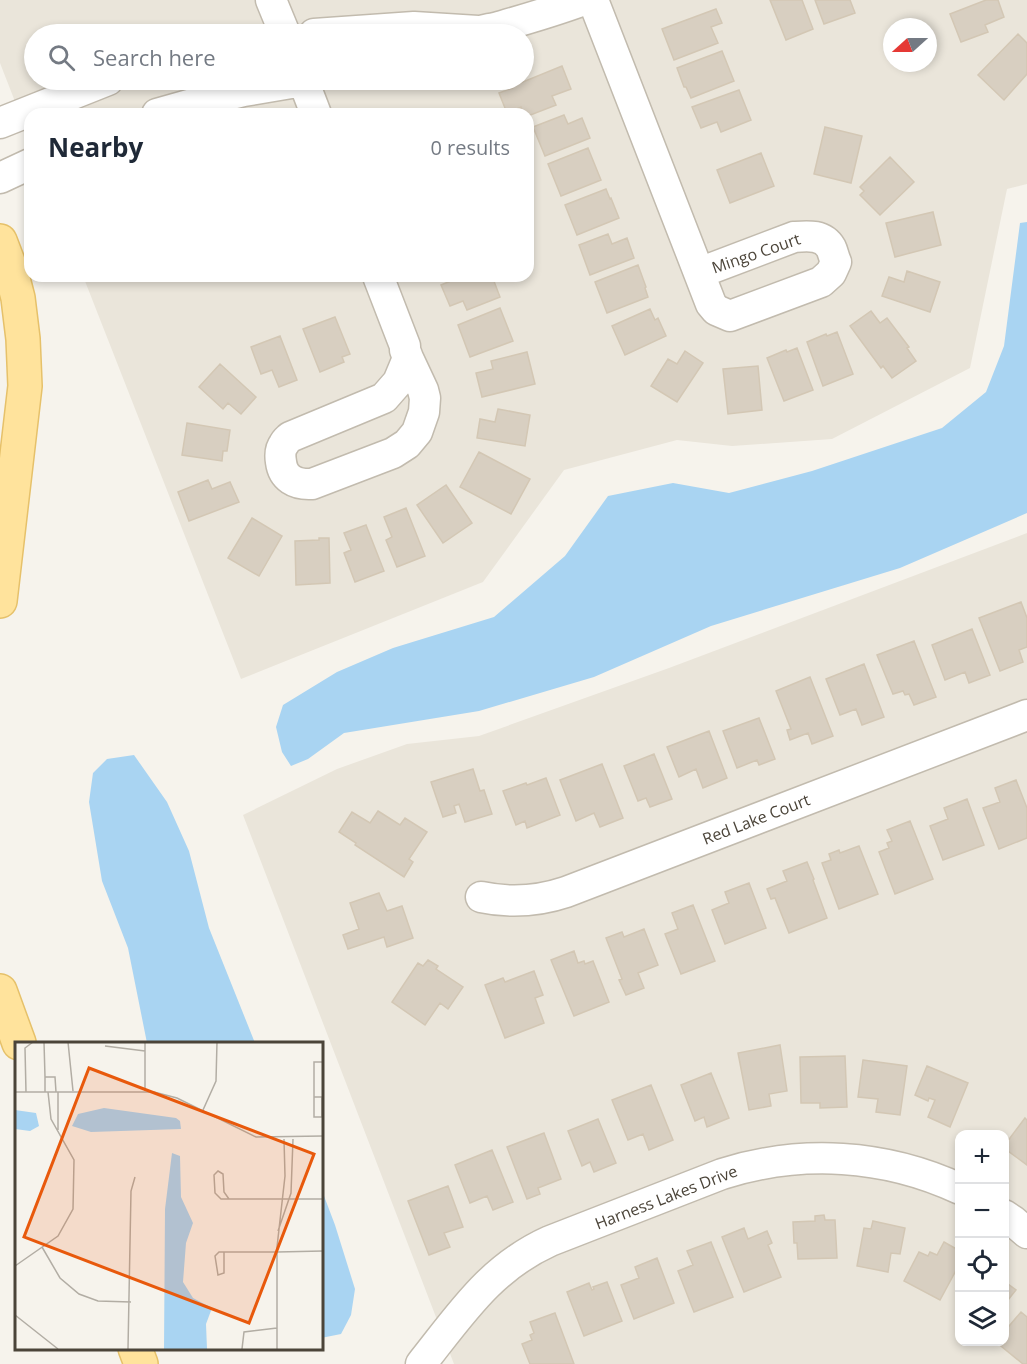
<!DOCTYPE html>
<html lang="en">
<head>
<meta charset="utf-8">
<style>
	:root { --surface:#fff; --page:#f2f2f3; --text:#1f2937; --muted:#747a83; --line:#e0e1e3 }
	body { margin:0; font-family:"Open Sans",sans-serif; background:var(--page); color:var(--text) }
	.controls { position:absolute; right:18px; bottom:18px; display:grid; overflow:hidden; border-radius:12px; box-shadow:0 3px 9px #0003 }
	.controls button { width:54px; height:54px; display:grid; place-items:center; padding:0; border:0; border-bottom:2px solid var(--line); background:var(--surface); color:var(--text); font:30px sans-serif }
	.compass { position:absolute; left:883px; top:18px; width:54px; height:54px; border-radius:50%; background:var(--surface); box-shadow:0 3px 9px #0003; rotate:249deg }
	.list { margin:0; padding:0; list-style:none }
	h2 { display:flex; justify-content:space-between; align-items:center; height:78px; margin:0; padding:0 24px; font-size:26px }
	h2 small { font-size:20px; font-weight:400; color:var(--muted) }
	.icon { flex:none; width:33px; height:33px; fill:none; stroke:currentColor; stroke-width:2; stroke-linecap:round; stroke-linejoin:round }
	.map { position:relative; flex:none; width:1027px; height:1364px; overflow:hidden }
	.search { position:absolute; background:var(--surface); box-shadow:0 3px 9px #0003; left:24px; top:24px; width:510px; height:66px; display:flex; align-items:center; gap:15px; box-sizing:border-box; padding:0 21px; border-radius:33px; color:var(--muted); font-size:22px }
	.panel { position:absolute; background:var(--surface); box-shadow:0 3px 9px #0003; left:24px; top:108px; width:510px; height:174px; border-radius:18px }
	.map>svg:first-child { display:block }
	.residential { fill:#eae5da; fill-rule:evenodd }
	.water { fill:#a9d4f2 }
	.building { fill:#d8cfc1; stroke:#d3c7b4; stroke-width:1.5 }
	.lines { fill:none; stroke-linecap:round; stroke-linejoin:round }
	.minor-casing { stroke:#c2bbae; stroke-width:33 }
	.major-casing { stroke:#e6c16a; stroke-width:36 }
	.minor { stroke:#fff; stroke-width:30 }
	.major { stroke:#ffe39c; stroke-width:33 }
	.labels { text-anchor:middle; stroke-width:4.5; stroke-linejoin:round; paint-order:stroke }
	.street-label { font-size:16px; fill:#4b4439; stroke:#fff }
	.inset-road { fill:none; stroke:#b2ada4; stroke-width:1.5 }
	.view { fill:#e8590c; fill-opacity:0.15; stroke:#e8590c; stroke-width:3 }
	.inset-edge { fill:none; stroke:#4b4439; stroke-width:3 }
</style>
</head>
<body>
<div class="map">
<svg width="1027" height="1364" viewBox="0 0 1027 1364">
	<rect width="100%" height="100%" fill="#f6f3ec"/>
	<path class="residential" d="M0,0H1027V184L1007,189L970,368L832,439L732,446L677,440L564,470L483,582L241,679L83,276H528V114H30V140L0,63ZM892,27H928V63H892ZM34,34H524V80H34Z
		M1027,533V1364H454L243,815L337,769L407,744L479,736L669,668ZM960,1134H1004V1342H960Z"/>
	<path class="water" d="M1027,222V513L900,568L711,626L594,677L479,711L344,733L308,759L291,766L282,752L276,727L283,705L337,672L393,648L494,617L565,556L608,496L673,483L729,493L812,471L942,428L986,392L1004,346L1020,223Z
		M134,755L167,802L189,851L209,928L255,1043H147L128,948L102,881L89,802L93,773L107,759Z
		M321,1188L335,1225L355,1289L351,1315L341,1334L321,1338Z"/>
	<path class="building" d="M770,0H802L813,29L786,40Z
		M815,0H850L855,13L824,24Z
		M986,0H998L1004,17L985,25L988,32L961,42L950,14Z
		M716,9L722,23L711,27L718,43L674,60L662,29Z
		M1018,34L1027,43V74L1004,100L978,75Z
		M722,51L734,81L691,98L686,87H684L677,68Z
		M562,66L571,89L552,96L556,105L528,116V114H523L521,107L507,113L499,93L513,88V86Z
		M739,90L751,120L721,132L717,122L701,128L692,107Z
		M564,115L568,124L582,118L590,138L545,156L533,127Z
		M825,127L862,136L851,183L814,174Z
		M588,148L601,180L561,196L548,164Z
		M761,153L774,186L730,203L717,170Z
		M890,157L914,182L880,215L860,195L864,191L860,187Z
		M606,189L610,199L611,198L619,218L577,235L565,205Z
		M933,212L941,245L895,257L886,223Z
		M608,234L612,244L627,238L634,258L590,275L579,245Z
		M638,265L646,287L645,288L648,297L607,313L595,282Z
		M907,271L940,282L930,312L882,296L889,277L904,282Z
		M463,276H492L500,297L467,310L463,301L450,306L441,285Z
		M500,308L513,341L470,357L458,325Z
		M650,309L655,320L658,318L666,336L625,355L612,326Z
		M871,311L880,323L887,318L909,347L907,348L916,361L892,378L883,366L881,368L850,326Z
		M335,317L350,354L342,357L344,362L320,372L303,329Z
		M837,332L853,374L823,386L807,342L826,334L827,336Z
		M280,336L297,380L279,387L272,370L261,374L251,347Z
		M797,348L813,390L784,401L767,358L786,350L787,352Z
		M685,351L703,363L677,402L651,386L668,359L677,364Z
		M527,352L535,384L482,397L476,373L493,369L491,361Z
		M220,364L256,397L241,414L228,403L223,409L199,387Z
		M758,366L762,410L728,414L723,369Z
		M498,409L530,415L525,446L477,438L480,419L495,422Z
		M187,423L230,430L227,451H223L222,461L182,455Z
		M479,452L530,479L511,514L460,487Z
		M208,480L212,489L230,482L239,502L189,521L178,492Z
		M446,485L472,523L443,543L417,505Z
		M406,508L425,556L397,567L386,540L392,537L384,517Z
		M252,518L282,536L259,576L228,558Z
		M366,525L384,571L355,582L344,553L351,550L344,533Z
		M319,538H329L330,583L296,585L295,541L319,540Z
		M1021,602L1027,618V647L1019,650L1023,662L1000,671L979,618Z
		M972,629L990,675L969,683L965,672L945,680L932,645Z
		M914,641L936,697L914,705L909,694L905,695L903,691L893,694L877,655Z
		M864,664L884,717L862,725L856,709L840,715L826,679Z
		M810,677L833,736L812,744L808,733L790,740L787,730L791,729L776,691Z
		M759,718L775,759L759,765L757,760L737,768L723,731Z
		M709,731L727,778L703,788L696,769L679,777L667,747Z
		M654,754L672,799L650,807L646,798L638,801L624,766Z
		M602,764L623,818L600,827L594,813L576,821L560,780Z
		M473,769L480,791L484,790L492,814L465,822L459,804L454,806L456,813L443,817L431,782Z
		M546,778L560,815L527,828L525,821L516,825L503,791L526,783L527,785Z
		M1016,780L1027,808V838L999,849L983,808L1000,802L995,788Z
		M967,799L984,845L943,860L930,826L948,819L944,808Z
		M378,811L400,825L405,818L427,832L409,859L413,862L404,877L355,845L356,843L339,832L352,812L370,823Z
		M910,821L933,879L895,894L879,852L889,848L887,843L892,841L887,830Z
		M859,846L878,894L839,909L822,863L831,860L829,854L839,850L840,853Z
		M807,862L814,879L813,880L827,918L789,933L775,898L771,899L767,889L787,881L783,871Z
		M749,883L766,928L725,944L712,910L729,903L725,892Z
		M379,893L387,911L402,906L413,938L387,947L384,937L348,949L343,935L359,929L350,903Z
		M693,905L715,961L681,974L665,934L678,929L672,913Z
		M644,929L658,965L638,973L644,988L626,995L619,980L622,979L606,938L622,932L624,937Z
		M574,951L578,963L584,961L585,964L593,961L609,1002L574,1016L551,960Z
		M428,960L438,966L436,969L463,987L448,1009L440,1003L425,1025L392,1002L418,963L423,966Z
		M534,971L543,995L535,998L544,1023L505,1038L485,985L503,978L505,982Z
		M780,1045L787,1091L769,1094L771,1106L749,1110L738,1053Z
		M845,1056L847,1107L820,1108V1103H801L800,1057Z
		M863,1060L907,1066L900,1115L876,1112L878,1099L858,1097Z
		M927,1066L968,1083L950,1127L928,1117L935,1100L929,1098L928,1101L915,1095Z
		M711,1073L729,1118L707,1127L704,1117L695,1121L681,1085Z
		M651,1085L673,1140L649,1150L643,1134L628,1140L612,1100Z
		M1025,1118L1027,1120V1165L1004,1148V1146Z
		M598,1119L616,1163L594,1172L590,1162L582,1166L568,1131Z
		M544,1133L561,1179L538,1188L540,1194L527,1199L507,1147Z
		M492,1150L513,1202L493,1210L487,1196L470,1203L455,1165Z
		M448,1186L463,1227L444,1233L450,1247L429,1255L408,1201Z
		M824,1215L825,1220H835L837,1258L798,1259L797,1243H794L793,1222L815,1221V1216Z
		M873,1221L905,1228L900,1254L891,1253L888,1272L857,1266L864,1228L871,1229Z
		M744,1228L748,1239L767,1231L772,1243L768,1245L781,1277L744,1292L722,1237Z
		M711,1242L733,1297L694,1312L678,1271L693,1265L687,1251Z
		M944,1242L960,1251V1263L940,1300L904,1281L919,1252L928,1256L930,1252L937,1255Z
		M657,1258L674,1303L634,1319L621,1285L639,1278L635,1267Z
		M1004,1281L1016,1290L1004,1305Z
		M607,1282L622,1321L584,1336L567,1292L589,1283L592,1290L594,1289L593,1287Z
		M1021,1312L1027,1317V1364H1023L996,1342H1004V1332Z
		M555,1313L574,1364H530L522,1344L532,1340L530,1335L534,1333L530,1322Z"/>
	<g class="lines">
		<defs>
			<path id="minor" d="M271,0L285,34
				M593,0L699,273L711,304L716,310L730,316L821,282L831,273L836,262C834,258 833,252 831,248C823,234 807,236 794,237L699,273
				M314,34L414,27L478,31
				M471,34C481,30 492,29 502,26C530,18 557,10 584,0
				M303,80L316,114
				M157,114L203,101L244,91L309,80
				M0,123L108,80
				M0,178L30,164
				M378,276L405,346V350L408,358
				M408,358L423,390L425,398L424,412L417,432L407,444L393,453L312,484C295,485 283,478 281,462C280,456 280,449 284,444C285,441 288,439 290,437L384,398L398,382Z
				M481,897C509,903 539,901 566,892L1027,715
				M1004,1215L1013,1221L1027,1233
				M421,1364C461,1314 490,1268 550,1241L722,1174C801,1149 885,1154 960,1189"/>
			<path id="major" d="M0,241L10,267L18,298L23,339L25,386L0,601
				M0,991L19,1043
				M135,1348L141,1364"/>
		</defs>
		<use href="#minor" class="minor-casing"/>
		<use href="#major" class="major-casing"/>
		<use href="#minor" class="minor"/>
		<use href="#major" class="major"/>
	</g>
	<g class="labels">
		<g class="street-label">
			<text transform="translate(756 253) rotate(-19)" y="6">Mingo Court</text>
			<text transform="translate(756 819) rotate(-21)" y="6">Red Lake Court</text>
			<text transform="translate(666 1197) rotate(-21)" y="6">Harness Lakes Drive</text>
		</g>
	</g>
	<g transform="translate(15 1042)">
		<rect width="308" height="308" fill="#f6f3ec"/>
		<path d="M89,66L161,76L165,79L166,87L76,90L57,84L63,72ZM0,68L21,71L24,84L15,89L0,87ZM157,111L165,114L166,155L178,181L171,201L168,240L178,256L197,266L191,282L192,307H149L150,167Z" fill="#a9d4f2"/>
		<path class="inset-road" d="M29,0L30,35M53,0L58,49M130,0V49M90,4L130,9M0,50H139L162,56L241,95L308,94M11,50L10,6L18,0M30,50V35H40L41,50M43,50V88M299,55V20H308M307,55V75H299V55H308M188,68L201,39L202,0M203,129L208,132L209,150L214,157H206L200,151L199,133ZM214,157H308M263,189L276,151L278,97M27,205L45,236L64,252L83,259L116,260M209,210V231L203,233L200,214L204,210H262L308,209M0,224L43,194L58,167L59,118L36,77L33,50M0,273L43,307M113,307L116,149L120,135M227,307L229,290L262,286M262,307V205L270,134L269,97"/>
		<path class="view" d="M74,26L299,112L234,281L9,195Z"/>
		<rect width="308" height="308" class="inset-edge"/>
	</g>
</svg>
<div class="controls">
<button>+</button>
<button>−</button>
<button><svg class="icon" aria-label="locate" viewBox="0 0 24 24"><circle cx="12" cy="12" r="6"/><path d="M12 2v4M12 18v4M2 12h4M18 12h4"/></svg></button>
<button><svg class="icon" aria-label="layers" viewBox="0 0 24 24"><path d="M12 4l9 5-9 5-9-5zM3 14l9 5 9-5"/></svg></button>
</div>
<svg class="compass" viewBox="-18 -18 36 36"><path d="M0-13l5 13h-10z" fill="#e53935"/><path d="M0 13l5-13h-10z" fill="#747a83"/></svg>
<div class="search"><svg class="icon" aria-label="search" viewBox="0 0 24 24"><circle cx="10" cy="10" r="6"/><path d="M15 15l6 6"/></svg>Search here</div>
<section class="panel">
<h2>Nearby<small>0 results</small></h2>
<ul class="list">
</ul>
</section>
</div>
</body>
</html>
